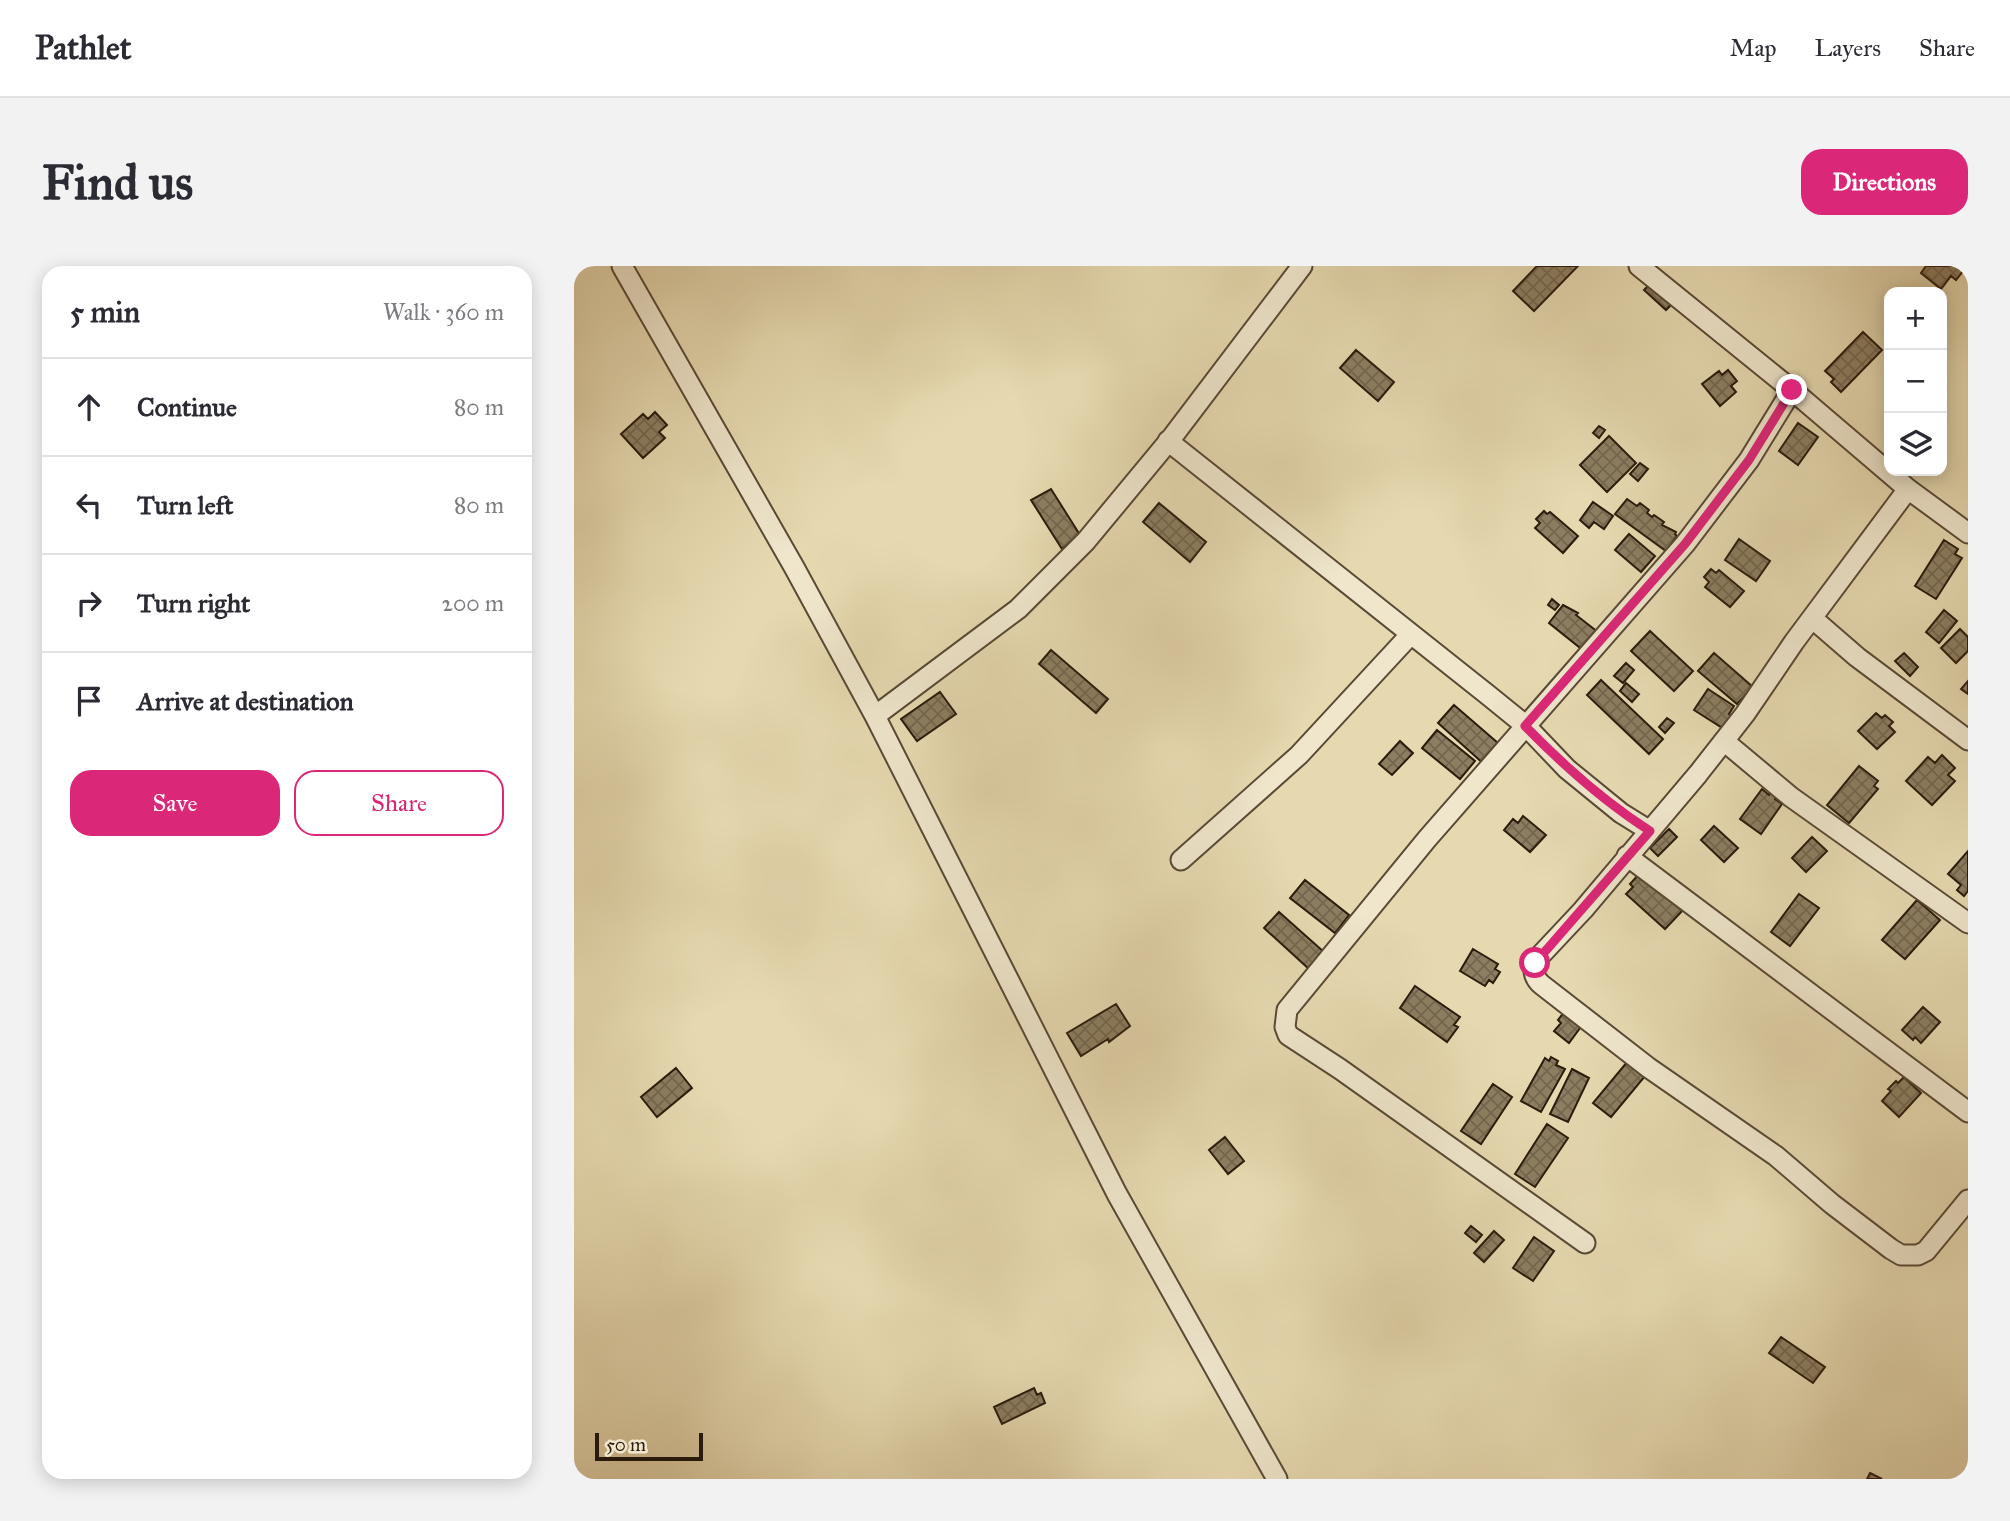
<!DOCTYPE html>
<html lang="en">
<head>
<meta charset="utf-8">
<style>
	:root { --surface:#fff; --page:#f2f2f3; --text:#2b2b33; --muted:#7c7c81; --line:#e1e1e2; --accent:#db2777 }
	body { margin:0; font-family:"IM FELL Great Primer",serif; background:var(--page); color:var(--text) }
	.controls { position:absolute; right:21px; top:21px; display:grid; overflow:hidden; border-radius:14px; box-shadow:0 4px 18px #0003 }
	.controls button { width:63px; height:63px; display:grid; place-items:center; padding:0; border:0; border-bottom:2px solid var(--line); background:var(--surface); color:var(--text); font:35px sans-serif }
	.scale { position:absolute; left:21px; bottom:18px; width:108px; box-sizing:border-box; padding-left:7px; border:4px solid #2a1b0c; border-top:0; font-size:19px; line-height:24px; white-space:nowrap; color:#2a1b0c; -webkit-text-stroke:5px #efe6cc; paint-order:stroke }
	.stop { position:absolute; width:21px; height:21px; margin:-16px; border:5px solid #db2777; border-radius:50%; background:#fff }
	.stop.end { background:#db2777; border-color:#fff; box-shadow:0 2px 7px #0008 }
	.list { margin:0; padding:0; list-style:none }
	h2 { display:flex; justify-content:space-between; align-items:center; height:91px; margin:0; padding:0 28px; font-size:30px }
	h2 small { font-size:23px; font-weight:400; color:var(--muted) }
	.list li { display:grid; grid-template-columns:46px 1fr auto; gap:21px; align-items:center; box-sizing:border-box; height:98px; padding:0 28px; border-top:2px solid var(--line) }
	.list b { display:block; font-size:26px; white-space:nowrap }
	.list em { font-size:23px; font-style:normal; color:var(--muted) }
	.actions { display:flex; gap:14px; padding:21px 28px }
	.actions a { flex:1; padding:16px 0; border:2px solid var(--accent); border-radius:21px; text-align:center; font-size:24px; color:var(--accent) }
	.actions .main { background:var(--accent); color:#fff }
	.icon { flex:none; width:38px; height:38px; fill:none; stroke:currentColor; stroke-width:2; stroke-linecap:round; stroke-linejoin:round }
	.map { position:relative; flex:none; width:1394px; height:1213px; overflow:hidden; border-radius:21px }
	header { display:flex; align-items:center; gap:42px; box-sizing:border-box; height:98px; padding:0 35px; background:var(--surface); border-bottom:2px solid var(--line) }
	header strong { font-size:33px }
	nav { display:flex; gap:38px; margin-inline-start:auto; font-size:24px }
	.intro { display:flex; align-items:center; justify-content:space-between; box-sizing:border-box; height:168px; padding:0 42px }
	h1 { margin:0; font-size:49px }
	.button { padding:18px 32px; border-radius:21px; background:var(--accent); color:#fff; font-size:24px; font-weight:700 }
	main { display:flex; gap:42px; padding:0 42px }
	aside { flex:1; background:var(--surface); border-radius:21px; box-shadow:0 4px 18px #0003 }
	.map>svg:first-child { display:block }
	.building { fill:url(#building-cross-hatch); stroke:#2a1b0c; stroke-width:2 }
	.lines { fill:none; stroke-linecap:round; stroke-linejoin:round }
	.minor-casing { stroke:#594a35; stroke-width:23 }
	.minor { stroke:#efe6cc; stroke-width:19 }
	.route { stroke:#db2777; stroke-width:9 }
</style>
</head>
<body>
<header>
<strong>Pathlet</strong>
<nav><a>Map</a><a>Layers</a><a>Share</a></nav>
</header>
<div class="intro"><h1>Find us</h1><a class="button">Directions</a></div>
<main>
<aside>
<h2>5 min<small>Walk · 360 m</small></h2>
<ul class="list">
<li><svg class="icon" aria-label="ahead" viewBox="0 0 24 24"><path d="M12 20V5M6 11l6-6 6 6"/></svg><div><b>Continue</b></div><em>80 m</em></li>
<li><svg class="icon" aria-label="left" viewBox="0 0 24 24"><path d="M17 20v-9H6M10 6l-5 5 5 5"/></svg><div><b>Turn left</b></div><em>80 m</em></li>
<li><svg class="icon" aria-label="right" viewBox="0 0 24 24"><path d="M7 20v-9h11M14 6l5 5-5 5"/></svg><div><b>Turn right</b></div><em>200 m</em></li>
<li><svg class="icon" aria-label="arrive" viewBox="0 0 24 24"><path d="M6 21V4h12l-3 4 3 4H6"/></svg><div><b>Arrive at destination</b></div></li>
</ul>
<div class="actions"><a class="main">Save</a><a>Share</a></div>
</aside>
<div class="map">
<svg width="1394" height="1213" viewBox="0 0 1394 1213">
	<defs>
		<pattern id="building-cross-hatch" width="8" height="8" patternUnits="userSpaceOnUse" patternTransform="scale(1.75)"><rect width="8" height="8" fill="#8c7e61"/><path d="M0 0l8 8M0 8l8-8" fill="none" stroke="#73664e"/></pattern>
	</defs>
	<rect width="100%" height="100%" fill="#e6d9b0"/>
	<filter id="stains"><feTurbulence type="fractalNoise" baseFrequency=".00286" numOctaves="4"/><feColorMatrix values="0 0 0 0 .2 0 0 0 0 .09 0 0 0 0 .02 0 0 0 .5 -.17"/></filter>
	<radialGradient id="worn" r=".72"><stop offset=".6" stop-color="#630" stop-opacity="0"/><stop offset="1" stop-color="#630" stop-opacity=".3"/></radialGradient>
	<path class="building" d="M963,0H1004L960,45L939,25Z
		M1352,0H1393L1382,14L1377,10L1367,23L1347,7Z
		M1076,18L1098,38L1092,44L1070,24Z
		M1289,66L1308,84L1267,126L1257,116L1260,113L1251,105Z
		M782,84L820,116L804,135L766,102Z
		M1154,104L1163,115L1157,120L1162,126L1146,140L1128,118L1145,105L1148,109Z
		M81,146L93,159L85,166L91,172L69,192L47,168L69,148L74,153Z
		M1224,157L1244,171L1224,199L1205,185Z
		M1025,160L1031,164L1025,172L1019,167Z
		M1035,170L1062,197L1033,226L1006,199Z
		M1066,197L1074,203L1064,215L1056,208Z
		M477,223L506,269L488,283L457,234Z
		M1053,233L1063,240L1066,237L1075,244L1073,247L1078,251L1080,249L1090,256L1088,259L1102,266L1101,268L1103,270L1092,285L1041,248Z
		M1019,236L1039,250L1030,263L1020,256L1015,262L1006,254Z
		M585,237L632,276L616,296L569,256Z
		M970,245L973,248L976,246L1004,270L989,287L961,262L966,257L962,253Z
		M1055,268L1081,290L1067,306L1041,284Z
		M1165,273L1196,295L1182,315L1151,294Z
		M1370,274L1384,283L1381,288L1388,292L1362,333L1341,320Z
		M1137,303L1142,307L1145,304L1170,325L1156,341L1131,321L1135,316L1130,311Z
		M978,333L985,339L981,344L974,339Z
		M989,339L1004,347L1002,349L1025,367L1010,385L975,357Z
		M1370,344L1383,355L1365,377L1352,366Z
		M1386,363L1394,371V385L1382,397L1367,382Z
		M1076,365L1119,405L1100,425L1057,385Z
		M477,384L534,433L522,447L465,398Z
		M1140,387L1179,421L1163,438L1124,405Z
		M1330,387L1344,401L1336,410L1321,395Z
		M1052,397L1060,404L1049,417L1040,410Z
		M1027,414L1089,473L1075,488L1013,429Z
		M1394,415V428L1387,423Z
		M1052,417L1065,428L1058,436L1046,425Z
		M1134,423L1160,440L1155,448L1158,450L1150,463L1120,444Z
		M366,426L382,448L343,475L327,453Z
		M880,439L924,477L919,482L923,486L911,499L864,457Z
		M1302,447L1308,452L1311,449L1319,456L1315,460L1321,466L1303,483L1284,465Z
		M1093,452L1100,457L1091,467L1085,461Z
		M863,464L901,495L886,513L848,482Z
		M826,475L839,487L818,509L805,498Z
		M1368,489L1381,502L1374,509L1381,515L1358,539L1332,515L1354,491L1361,497Z
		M1285,500L1304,515L1300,520L1304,523L1275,557L1253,539Z
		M1188,523L1195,529L1197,525L1203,530L1201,533L1208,538L1187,568L1166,553Z
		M949,550L972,569L956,586L930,564L939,553L944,557Z
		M1140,560L1164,582L1150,596L1127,574Z
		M1095,563L1103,571L1084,590L1076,582Z
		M1238,571L1253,585L1232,606L1218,592Z
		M1394,585V625L1390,630L1383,624L1387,619L1374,608Z
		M1067,606L1109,644L1091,663L1052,628L1059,621L1056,618Z
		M731,614L775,649L761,667L716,632Z
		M1225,628L1245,642L1216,680L1197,666Z
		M1343,634L1366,654L1331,693L1308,674Z
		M705,646L750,686L735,703L690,662Z
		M899,683L924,698L921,703L926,706L919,717L915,714L911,720L886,705Z
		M841,720L886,751L880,759L884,761L873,776L826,742Z
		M542,738L556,760L535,776L534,773L507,790L493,767Z
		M1349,741L1366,756L1347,777L1341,771L1339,774L1328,764Z
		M991,745L1009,758L995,777L980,765L987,757L984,754Z
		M977,791L984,795L982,799L991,803L967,846L947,835L971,792L975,795Z
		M1054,795L1072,809L1037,851L1019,837Z
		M102,802L118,822L83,851L67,831Z
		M998,803L1015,812L994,856L976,848Z
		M1330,811L1347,827L1325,851L1308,835L1317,825L1314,823L1322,815L1324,817Z
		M919,818L938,831L907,878L887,865Z
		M973,858L994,872L961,921L941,908Z
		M651,871L670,895L654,908L635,884Z
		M897,960L908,969L902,976L891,967Z
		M920,965L930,974L910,996L900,987Z
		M960,971L980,985L959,1015L939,1002Z
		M1207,1071L1251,1101L1239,1117L1195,1087Z
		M460,1122L463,1129L467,1127L471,1137L428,1158L420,1141Z
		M1296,1207L1308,1213H1293Z"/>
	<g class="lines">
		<defs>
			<path id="minor" d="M48,0L220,301L301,450L543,928L703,1213
				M1065,0L1218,124L1334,223L1394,267
				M594,175L914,429L951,459L993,503L1047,547L1076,565
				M1334,223L1220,376L1171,448L1124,508L1009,644L963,693C958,702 959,712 968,719L1075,802L1202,890L1258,938L1317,983L1327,989H1344L1352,985L1394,934
				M1238,352L1283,391L1394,474
				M301,450L444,343L512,275L599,170L728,0
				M1150,475L1217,531L1394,657
				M1053,590L1394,846
				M607,594L725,489L837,368
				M1011,977L766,803L714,769L711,761L713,744L853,573L1111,278L1175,194L1218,124"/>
		</defs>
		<use href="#minor" class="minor-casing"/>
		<use href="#minor" class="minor"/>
	</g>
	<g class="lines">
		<path class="route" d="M961,697L1076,565C1029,535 989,499 951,460L1111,278L1175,194L1218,124"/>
	</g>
	<rect width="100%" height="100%" filter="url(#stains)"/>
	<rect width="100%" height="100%" fill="url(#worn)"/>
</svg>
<div class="controls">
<button>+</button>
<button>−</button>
<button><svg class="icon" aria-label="layers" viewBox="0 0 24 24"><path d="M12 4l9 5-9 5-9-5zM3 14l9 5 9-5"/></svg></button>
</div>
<div class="scale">50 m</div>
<div class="stop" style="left:961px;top:697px"></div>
<div class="stop end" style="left:1218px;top:124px"></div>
</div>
</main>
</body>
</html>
